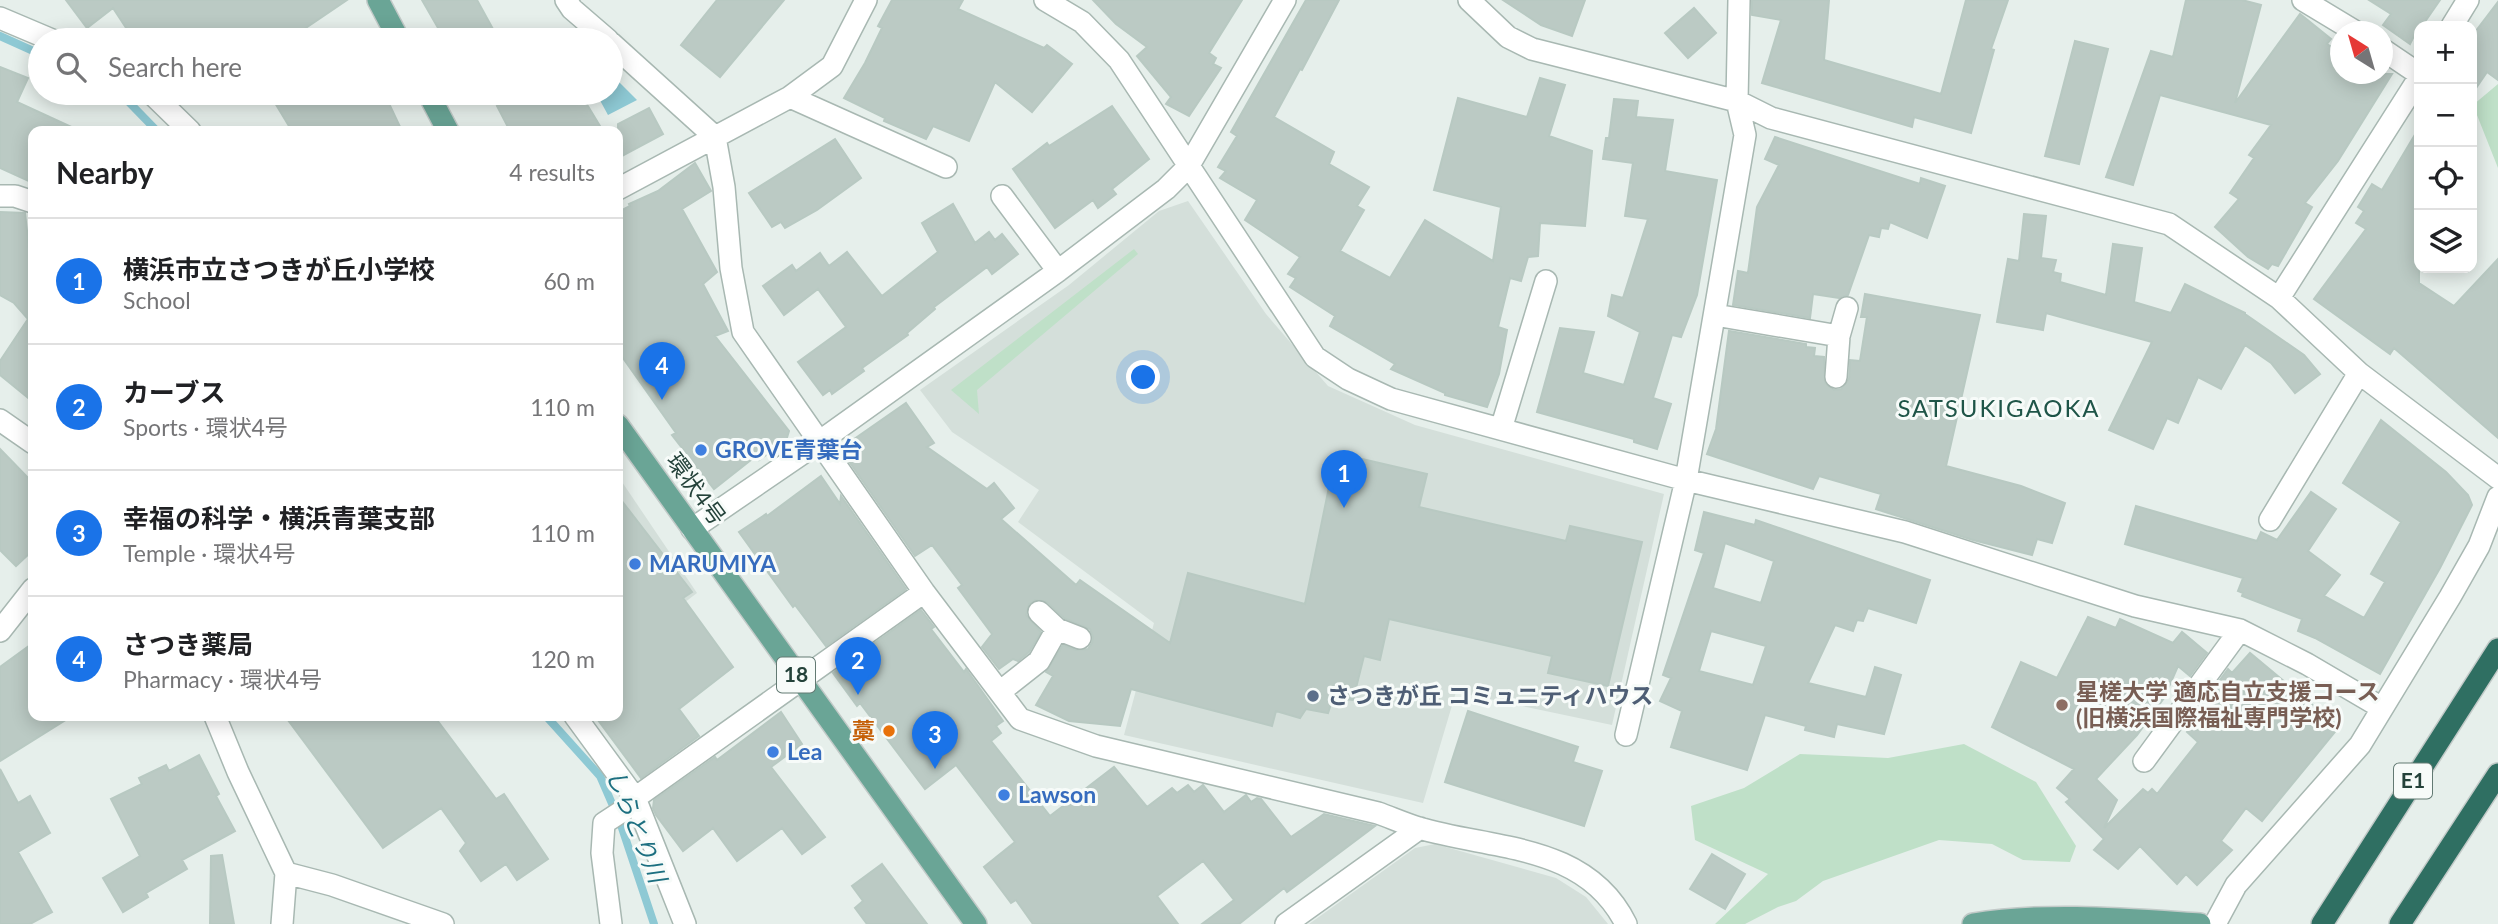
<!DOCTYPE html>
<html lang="en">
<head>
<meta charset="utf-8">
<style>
	:root { --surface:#fff; --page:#f6f6f6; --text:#202124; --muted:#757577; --line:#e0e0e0; --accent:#1a73e8 }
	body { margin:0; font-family:Lato,"Noto Sans JP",sans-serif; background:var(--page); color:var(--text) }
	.controls { position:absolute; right:21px; top:21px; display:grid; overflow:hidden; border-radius:14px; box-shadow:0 4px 18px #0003 }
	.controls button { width:63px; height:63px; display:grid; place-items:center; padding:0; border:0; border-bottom:2px solid var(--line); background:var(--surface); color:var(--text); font:35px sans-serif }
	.compass { position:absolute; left:2330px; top:21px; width:63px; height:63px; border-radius:50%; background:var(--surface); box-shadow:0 4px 18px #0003; rotate:323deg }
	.you { position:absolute; left:1144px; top:378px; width:24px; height:24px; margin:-18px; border:5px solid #fff; border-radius:50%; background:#1a73e8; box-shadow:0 0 0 10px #1a73e833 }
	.badge { display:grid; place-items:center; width:46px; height:46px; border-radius:50%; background:var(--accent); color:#fff; font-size:23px; font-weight:700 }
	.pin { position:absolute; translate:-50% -58px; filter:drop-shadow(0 2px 4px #0008) }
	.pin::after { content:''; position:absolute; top:37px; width:24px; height:21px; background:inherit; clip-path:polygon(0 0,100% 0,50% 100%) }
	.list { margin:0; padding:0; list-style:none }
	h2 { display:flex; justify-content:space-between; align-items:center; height:91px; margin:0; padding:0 28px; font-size:30px }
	h2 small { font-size:23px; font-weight:400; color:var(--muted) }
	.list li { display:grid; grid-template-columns:46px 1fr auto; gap:21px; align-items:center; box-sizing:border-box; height:126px; padding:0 28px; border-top:2px solid var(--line) }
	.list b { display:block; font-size:26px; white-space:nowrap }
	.list p { margin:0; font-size:23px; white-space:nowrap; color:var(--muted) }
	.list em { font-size:23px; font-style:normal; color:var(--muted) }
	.icon { flex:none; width:38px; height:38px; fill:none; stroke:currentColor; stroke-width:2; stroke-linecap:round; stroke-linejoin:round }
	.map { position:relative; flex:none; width:2498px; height:924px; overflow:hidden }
	.search { position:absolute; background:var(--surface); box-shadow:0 4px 18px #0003; left:28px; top:28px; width:595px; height:77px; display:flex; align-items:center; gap:18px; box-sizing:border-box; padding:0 24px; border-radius:38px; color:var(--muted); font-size:26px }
	.panel { position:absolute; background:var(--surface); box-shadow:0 4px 18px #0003; left:28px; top:126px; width:595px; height:595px; border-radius:14px }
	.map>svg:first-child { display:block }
	.built { fill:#d4dfda }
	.green { fill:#bfe0c8 }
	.water { fill:#8ec9d4 }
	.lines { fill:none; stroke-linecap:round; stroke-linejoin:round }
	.stream { stroke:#8ec9d4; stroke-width:8 }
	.building { fill:#bbcac4; stroke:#b8c9c2; stroke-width:2; fill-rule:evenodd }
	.minor-casing { stroke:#a8b8b2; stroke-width:24 }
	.major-casing { stroke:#c2cac8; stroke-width:24 }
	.highway-casing { stroke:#c2cac8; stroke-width:24 }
	.minor { stroke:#fff; stroke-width:21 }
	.major { stroke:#6aa596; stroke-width:21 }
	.highway { stroke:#2f6f62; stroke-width:21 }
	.shop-dot { fill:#3f7fe0; stroke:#f7fbf9; stroke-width:2.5 }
	.service-dot { fill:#5c6f8a; stroke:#f7fbf9; stroke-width:2.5 }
	.education-dot { fill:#8d6e63; stroke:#f7fbf9; stroke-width:2.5 }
	.food-dot { fill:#e8710a; stroke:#f7fbf9; stroke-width:2.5 }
	.labels { text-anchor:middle; stroke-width:6; stroke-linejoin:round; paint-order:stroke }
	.shield { fill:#f7fbf9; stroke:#637a73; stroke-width:2 }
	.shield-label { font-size:21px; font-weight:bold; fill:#24423a }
	.shop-label { font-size:23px; font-weight:bold; fill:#366cbe; stroke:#f7fbf9; text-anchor:start }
	.street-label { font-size:23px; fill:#24423a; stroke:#f7fbf9 }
	.education-label { font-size:23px; font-weight:bold; fill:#785e54; stroke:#f7fbf9; text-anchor:start }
	.service-label { font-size:23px; font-weight:bold; fill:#4e5e75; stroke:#f7fbf9; text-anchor:start }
	.food-label { font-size:23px; font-weight:bold; fill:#c56008; stroke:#f7fbf9; text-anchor:end }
	.neighbourhood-label { font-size:24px; letter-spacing:2px; fill:#1f5548; stroke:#f7fbf9 }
	.water-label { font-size:24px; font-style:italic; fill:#1c6f80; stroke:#f7fbf9 }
</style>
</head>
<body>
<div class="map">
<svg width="2498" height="924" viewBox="0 0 2498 924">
	<rect width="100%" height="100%" fill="#e6efeb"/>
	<path class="built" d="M1188,201L1266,314L1328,386L1415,425L1664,494L1612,725L1456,692L1423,803L1124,735L1154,623L1018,522L1039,490L952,432L920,390L1069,285L1159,211Z
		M618,476L697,593L618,653Z
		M1435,844L1556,878L1586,897L1608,924H1309L1415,848Z"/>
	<path class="green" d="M2498,84V168L2473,105Z
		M1134,249L1138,254L977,390L979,414L951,390Z
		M1964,744L2036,782L2076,846L2070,862L2023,860L1992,844L1939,840L1823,881L1796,901L1778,907L1745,924H1715L1768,874L1695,840L1691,806L1744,788L1800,754L1888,758Z"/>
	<path class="water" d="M611,74L637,100L608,115L596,93H611Z"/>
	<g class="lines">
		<path class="stream" d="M0,36L40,54
			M120,93L157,131
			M546,716L600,776L620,822L654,924"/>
	</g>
	<path class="building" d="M66,0H347L288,40H134L113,8L87,28Z
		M422,0H477L499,40H445Z
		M717,0H784L720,77L681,45Z
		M892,0H963L958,9L1044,48L1047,45L1072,64L1032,112L995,82L969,141L933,126L926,139L884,121L885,118L844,98L865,63L882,28L878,26Z
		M1093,0H1242L1209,53L1216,58L1213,64L1221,68L1189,116L1166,104L1171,97L1137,56L1147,47L1116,24Z
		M1306,0H1339L1302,70L1300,69L1274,117L1334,152L1329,164L1369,187L1357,206L1364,210L1340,251L1390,278L1425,220L1493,261L1501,207L1434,190L1458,98L1527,117L1540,78L1565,85L1549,136L1592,151L1585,226L1540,223L1538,256L1528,257L1521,281L1510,278L1498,327L1507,330L1499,374L1487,407L1445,395V393L1391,369L1395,364L1330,326L1335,316L1290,287L1296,278L1288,274L1300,257L1245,220L1257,200L1220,178L1226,171L1218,167L1237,136L1231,132Z
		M1503,0H1585L1572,36L1541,25Z
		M1752,0H1829L1824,60L1941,94L1966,0H2008L1991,49L1994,50L1971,133L1914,117L1912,127L1762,83L1781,20L1752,15Z
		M2186,0H2242L2261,5L2235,103L2300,14L2331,39L2327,44L2341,53V74H2392L2338,161L2305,203L2312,207L2278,266L2272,264L2268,269L2248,257L2215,227L2239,199L2230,193L2254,158L2249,155L2271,125L2160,95L2133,185L2106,177L2151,51L2173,57Z
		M2369,0H2440L2422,26H2419L2410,44L2383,25L2391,14Z
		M2498,2V80L2487,72L2472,94V36Z
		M1694,8L1716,33L1688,58L1665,33Z
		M2075,41L2108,49L2079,164L2045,156Z
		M0,67L28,78L17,102L80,131H33V183L0,168Z
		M269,93H329L333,102L350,93H384L402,131H292Z
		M521,93H580L603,131H510L497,106Z
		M1614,99L1638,101L1636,117L1673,120L1665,171L1717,180L1697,295L1681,337L1672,335L1653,398L1671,404L1657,449L1634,442V439L1537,412L1560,328L1594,332L1583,373L1624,385L1640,332L1608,316L1612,295L1623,298L1648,219L1625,216L1633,163L1603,159L1606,138H1609Z
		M1112,106L1149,159L1112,189L1116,194L1098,208L1093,200L1055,228L1013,169L1047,143L1049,146Z
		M649,108L663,134L618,158V124Z
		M2419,128V283L2454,306L2498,259V438L2394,348L2390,354L2314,299L2366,229L2356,223L2364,211L2358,207L2372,184L2382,190Z
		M1775,137L1920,184L1921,178L1945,186L1927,238L1890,222L1888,229L1881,228L1879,237L1869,235L1848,295L1839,298L1813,294L1810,318L1733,305L1738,271L1748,273L1757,207L1779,165L1765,159Z
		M835,139L861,178L817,210L785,228L781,222L772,227L749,193Z
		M695,163L711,191L682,209L717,272L703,284L728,331L715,336L789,431L786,441L759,460L756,456L714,489L672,435L676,433L618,351V212L630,206L629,204L658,191Z
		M953,204L975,243L989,232L995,240L1002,234L1018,254L992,274L987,267L934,307L935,309L907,333L908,335L862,368L864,371L832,394L830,390L823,395L798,362L846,327L818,289L784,315L763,286L792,265L796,271L820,253L829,266L847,252L882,296L938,252L922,223Z
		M0,212L25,213L29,248L33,247V402L0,375V361L28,319L14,303L0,295Z
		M2024,214L2046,216L2041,258L2056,260L2053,272L2061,274L2060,282L2106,295L2113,244L2142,248L2134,302L2171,313L2185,284L2245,313V314L2304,355L2320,374L2295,393L2271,363L2245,345L2221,389L2198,377L2178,423L2167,418L2153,449L2109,430L2152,342L2046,313L2043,330L1997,322L2008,259L2019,261Z
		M1865,294L1980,315L1946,466L2021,486L2065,503L2052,543L2037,539L2032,555L1973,540L1876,509L1881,494L1819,476L1813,489L1707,454L1716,429L1729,331L1806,344V347L1815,348L1814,356L1824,357L1825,383L1834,390L1841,389L1849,379L1850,360L1860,361L1867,317H1861Z
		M906,403L934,443L927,447L987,489L994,483L1014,508L1001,519L1076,585L1080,580L1170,643L1188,573L1305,604L1336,453L1427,474L1419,507L1566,541L1570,526L1642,542L1608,686L1548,673L1552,656L1389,619L1380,660L1364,656L1353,700L1333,698L1328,713L1306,709L1300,718L1276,711L1272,726L1131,689L1120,726L1069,721L1036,705L1053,676L1046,672L1063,645L1076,650L1088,649L1092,643L1093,637L1090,629L1064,618L1047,602L1035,600L1029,604L1026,615L1041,632L1029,652L1018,661L1013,659L999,669L982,647L992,634L958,588L962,585L932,545L915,556L846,457L847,444Z
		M2381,420L2446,472L2468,495L2472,505L2440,568L2380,674L2315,638L2298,631L2302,619L2242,596L2243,593L2238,591L2243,578L2125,544L2136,506L2257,541L2261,532L2277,540L2311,492L2336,509L2308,551L2340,575L2324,596L2364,618L2385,582L2371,574L2401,522L2343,483Z
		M0,449L33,483V550L16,566L0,550Z
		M821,476L840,504L841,496L906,589L826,646L795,605L793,607L739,532L766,514L767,516Z
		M618,496L692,592L683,598L733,667L679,709L699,736L641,778L595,716H618Z
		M1704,512L1755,525L1756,520L1930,580L1916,623L1868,608L1863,621L1857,620L1853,631L1835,625L1808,683L1866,697L1875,667L1901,675L1884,734L1837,724L1834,737L1805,730L1806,726L1765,715L1747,770L1671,747L1682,711L1660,701L1671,678L1663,675L1704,553L1695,550ZM1725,543L1774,561L1761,603L1713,588ZM1711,631L1766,646L1753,685L1699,671Z
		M921,610L934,627L931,629L964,672L966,669L1003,721L996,726L1001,733L991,741L1050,816L1114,767L1147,807L1172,788L1177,793L1188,785L1194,792L1203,785L1224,812L1246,795L1251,802L1257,798L1261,799L1291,837L1324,814L1375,826L1287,892L1284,888L1239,924H1202L1234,900L1203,861L1157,896L1178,924H1033L1016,900L1011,903L984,867L1015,842L956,765L925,789L860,703L857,706L833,673Z
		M2088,617L2116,628L2120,619L2173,643L2182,632L2207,653L2190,676L2178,666L2164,698L2137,735L2096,779L2117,800L2104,828L2143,789L2148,793L2152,789L2157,794L2198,742L2187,732L2217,697L2211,692L2228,669L2232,673L2250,653L2339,727L2262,821L2246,808L2221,841L2232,850L2197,885L2186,874L2177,884L2140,846L2118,869L2094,850L2104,839L2066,802L2070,799L2057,788L2074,769L1992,727L2021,662L2057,678Z
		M33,643V716H72L0,761V667Z
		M1468,711L1578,747L1573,762L1602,771L1584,826L1445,782Z
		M781,712L802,744L771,767L825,837L802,854L782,828L737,861L713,828L683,851L656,815L653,808L654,800L715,757L717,760Z
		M285,716H434L496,799L504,794L548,859L517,880L506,864L481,881L460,851L466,843L441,808L383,848Z
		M199,755L219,794L216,796L235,831L182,860L187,869L146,893L148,897L123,912L103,878L140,856L111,799L142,784L139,778L166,765L169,771Z
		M0,769L18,803L30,796L50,833L18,852L52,912L30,924H0Z
		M1712,854L1745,874L1725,909L1690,889Z
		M222,855L234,924H210L211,856Z
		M882,864L927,924H867L855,908L863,901L852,886Z"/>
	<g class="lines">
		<defs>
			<path id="minor" d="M566,0L572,9L608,40
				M1045,0L1082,22L1119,60L1315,357L1348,379L1391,399L1686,480L1905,532L2135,606L2240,630L2307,664L2382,708
				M1469,0L1508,37L1532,49L1737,101L1771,118L2169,224L2279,298L2359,373L2498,478
				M2303,0L2356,32
				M0,18L52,40
				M2452,26L2468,0
				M611,43L715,137L724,187L731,268L743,332L924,592L1020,719L1096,746L1378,813C1392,818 1405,824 1419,828C1493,850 1586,843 1626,924
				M2382,49L2419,74
				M151,93L190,131
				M790,97L946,167
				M618,189L790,97L832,66L866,0
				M0,196H15L33,202
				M1002,196L1058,271
				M2279,298L2419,78
				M1715,315L1839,336
				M1836,377L1839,336L1847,308
				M0,420L33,443
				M1501,429L1546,281
				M2270,520L2359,373
				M692,529L819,442L1058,271L1166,189L1188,167L1285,0
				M1057,629L1080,638
				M0,631L33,589
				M1001,691L1039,661L1057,629L1039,612
				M215,716L238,772L286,873L332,885L443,924
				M575,716L635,798L685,924
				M1626,735L1686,480L1745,135L1737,101L1739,0
				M2144,761L2240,630
				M282,924L286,873
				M611,924L602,853L604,823L630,806L635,798L924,592
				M1286,924L1420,828
				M2215,924L2236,885L2360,745L2450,597L2479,546L2498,497"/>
			<path id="major" d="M378,0L399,40
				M428,93L448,131
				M618,425L976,924
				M1973,924C2047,912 2125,919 2200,924"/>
			<path id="highway" d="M2322,924L2498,649
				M2400,924L2498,774"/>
		</defs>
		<use href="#minor" class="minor-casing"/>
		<use href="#major" class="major-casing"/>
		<use href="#highway" class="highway-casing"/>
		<use href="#minor" class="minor"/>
		<use href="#major" class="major"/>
		<use href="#highway" class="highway"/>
	</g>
	<g class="shop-dot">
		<circle cx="701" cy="450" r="7"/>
		<circle cx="635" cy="564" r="7"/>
		<circle cx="773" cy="752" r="7"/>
		<circle cx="1004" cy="795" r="7"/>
	</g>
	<circle class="service-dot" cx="1313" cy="696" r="7"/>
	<circle class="education-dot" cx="2062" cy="705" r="7"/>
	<circle class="food-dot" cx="889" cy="731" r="7"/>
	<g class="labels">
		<g class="shield">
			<rect x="777" y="657.5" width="38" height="35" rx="5"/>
			<rect x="2394" y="763.5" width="38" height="35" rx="5"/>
		</g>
		<g class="shield-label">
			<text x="796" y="682">18</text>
			<text x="2413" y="788">E1</text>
		</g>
		<g class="shop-label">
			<text x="715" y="458">GROVE青葉台</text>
			<text x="649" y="572">MARUMIYA</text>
			<text x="787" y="760">Lea</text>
			<text x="1018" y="803">Lawson</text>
		</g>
		<g class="street-label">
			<text transform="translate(696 489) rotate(54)" y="8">環状4号</text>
		</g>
		<g class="education-label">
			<text x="2076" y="700">星槎大学 適応自立支援コース<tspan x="2076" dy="26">(旧横浜国際福祉専門学校)</tspan></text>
		</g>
		<g class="service-label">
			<text x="1327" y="704">さつきが丘 コミュニティハウス</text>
		</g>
		<g class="food-label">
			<text x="875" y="739">藁</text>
		</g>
		<g class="neighbourhood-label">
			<text x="1999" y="417">SATSUKIGAOKA</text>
		</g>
		<g class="water-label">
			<text transform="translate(636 826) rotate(68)" y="8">しらとり川</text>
		</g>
	</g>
</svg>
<div class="controls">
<button>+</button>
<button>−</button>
<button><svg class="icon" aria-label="locate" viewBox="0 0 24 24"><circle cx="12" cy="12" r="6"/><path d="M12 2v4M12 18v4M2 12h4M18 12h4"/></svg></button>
<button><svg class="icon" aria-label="layers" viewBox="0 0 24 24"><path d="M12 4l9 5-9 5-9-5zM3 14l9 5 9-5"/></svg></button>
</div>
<svg class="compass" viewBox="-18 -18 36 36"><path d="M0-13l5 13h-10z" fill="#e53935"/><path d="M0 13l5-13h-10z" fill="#757577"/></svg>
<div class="you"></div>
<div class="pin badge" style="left:1344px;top:508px">1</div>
<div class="pin badge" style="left:858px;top:695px">2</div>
<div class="pin badge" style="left:935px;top:769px">3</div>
<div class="pin badge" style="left:662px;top:400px">4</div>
<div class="search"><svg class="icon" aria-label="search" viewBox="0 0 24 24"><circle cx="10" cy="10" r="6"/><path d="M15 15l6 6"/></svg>Search here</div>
<section class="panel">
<h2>Nearby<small>4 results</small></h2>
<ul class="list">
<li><span class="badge">1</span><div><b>横浜市立さつきが丘小学校</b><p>School</p></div><em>60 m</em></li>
<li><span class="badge">2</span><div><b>カーブス</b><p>Sports · 環状4号</p></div><em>110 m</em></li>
<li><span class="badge">3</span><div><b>幸福の科学・横浜青葉支部</b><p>Temple · 環状4号</p></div><em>110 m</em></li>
<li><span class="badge">4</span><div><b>さつき薬局</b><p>Pharmacy · 環状4号</p></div><em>120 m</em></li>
</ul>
</section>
</div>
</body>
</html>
